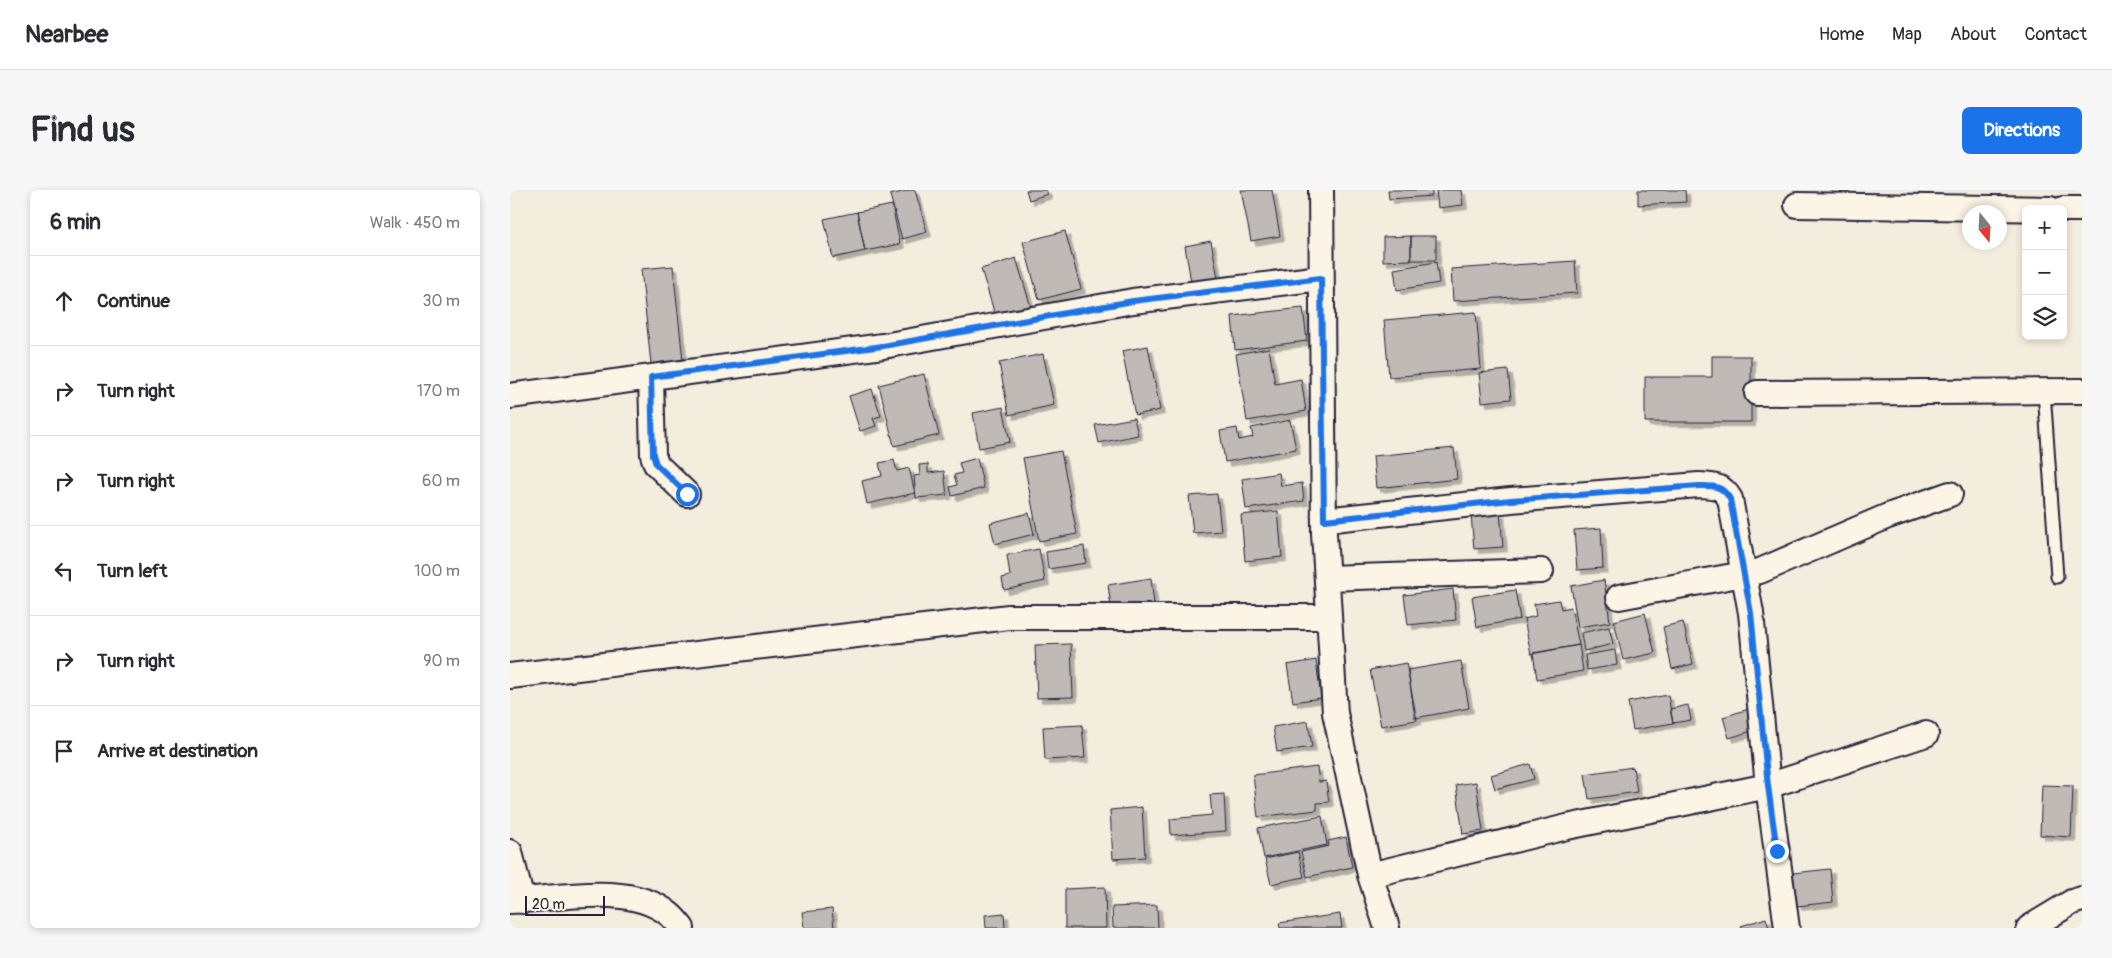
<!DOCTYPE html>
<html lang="en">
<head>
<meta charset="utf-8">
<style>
	:root { --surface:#fff; --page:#f7f7f7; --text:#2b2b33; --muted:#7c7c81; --line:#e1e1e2; --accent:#1a73e8 }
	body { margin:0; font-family:Pangolin,sans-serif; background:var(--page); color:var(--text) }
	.controls { position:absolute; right:15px; top:15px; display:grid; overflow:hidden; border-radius:8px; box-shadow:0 2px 8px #0003 }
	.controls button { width:45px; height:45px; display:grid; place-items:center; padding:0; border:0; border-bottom:1px solid var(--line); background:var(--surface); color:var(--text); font:25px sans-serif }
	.compass { position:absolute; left:1452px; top:15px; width:45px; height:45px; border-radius:50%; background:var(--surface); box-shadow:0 2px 8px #0003; rotate:162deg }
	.scale { position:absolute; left:15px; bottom:12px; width:80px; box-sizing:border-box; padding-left:5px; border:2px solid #22223b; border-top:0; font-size:14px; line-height:18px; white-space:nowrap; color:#22223b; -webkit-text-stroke:4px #fcf5e5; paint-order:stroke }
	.stop { position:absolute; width:15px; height:15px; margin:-11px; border:4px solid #1a73e8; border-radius:50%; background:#fff }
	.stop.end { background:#1a73e8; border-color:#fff; box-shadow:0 1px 5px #0008 }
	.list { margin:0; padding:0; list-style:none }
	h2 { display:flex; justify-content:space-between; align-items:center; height:65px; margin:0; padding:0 20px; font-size:21px }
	h2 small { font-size:16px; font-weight:400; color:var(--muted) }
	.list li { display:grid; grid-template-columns:32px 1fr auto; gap:15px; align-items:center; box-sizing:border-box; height:90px; padding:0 20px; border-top:1px solid var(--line) }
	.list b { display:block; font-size:19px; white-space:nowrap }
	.list em { font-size:16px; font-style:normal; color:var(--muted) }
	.icon { flex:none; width:28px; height:28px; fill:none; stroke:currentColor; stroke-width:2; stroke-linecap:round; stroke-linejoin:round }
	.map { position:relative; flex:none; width:1572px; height:738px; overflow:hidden; border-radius:8px }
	header { display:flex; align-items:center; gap:30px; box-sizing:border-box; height:70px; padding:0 25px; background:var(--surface); border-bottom:1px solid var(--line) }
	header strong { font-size:24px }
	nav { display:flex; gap:28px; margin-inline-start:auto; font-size:18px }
	.intro { display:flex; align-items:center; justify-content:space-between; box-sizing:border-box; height:120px; padding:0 30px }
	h1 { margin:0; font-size:35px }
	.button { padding:12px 22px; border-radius:8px; background:var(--accent); color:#fff; font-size:18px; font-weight:700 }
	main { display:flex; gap:30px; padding:0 30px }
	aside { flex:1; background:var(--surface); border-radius:8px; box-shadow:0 2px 8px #0003 }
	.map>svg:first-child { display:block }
	.building { fill:#bfbab6; stroke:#22223b; filter:url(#shadow) }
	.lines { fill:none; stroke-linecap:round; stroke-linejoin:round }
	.service-casing { stroke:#22223b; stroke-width:15 }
	.minor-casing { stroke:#22223b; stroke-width:28 }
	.service { stroke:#fcf5e5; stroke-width:11 }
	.minor { stroke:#fcf5e5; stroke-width:24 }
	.route { stroke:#1a73e8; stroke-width:6 }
</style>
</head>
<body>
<header>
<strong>Nearbee</strong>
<nav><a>Home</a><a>Map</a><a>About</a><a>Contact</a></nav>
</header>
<div class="intro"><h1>Find us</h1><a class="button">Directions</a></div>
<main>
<aside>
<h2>6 min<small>Walk · 450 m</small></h2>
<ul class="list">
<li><svg class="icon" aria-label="ahead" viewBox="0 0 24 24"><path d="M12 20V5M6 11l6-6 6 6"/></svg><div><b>Continue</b></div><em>30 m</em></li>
<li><svg class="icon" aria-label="right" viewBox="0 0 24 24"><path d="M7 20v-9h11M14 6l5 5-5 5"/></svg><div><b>Turn right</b></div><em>170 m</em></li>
<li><svg class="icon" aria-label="right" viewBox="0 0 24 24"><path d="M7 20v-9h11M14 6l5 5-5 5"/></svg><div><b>Turn right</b></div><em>60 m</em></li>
<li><svg class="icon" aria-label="left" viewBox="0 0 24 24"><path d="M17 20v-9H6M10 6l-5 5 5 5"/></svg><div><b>Turn left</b></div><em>100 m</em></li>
<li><svg class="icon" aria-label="right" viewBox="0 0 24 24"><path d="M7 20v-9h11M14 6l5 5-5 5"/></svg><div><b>Turn right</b></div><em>90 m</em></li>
<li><svg class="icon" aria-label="arrive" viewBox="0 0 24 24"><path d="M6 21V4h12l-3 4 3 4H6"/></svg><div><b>Arrive at destination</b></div></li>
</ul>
</aside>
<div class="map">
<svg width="1572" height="738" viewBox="0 0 1572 738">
	<defs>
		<filter id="shadow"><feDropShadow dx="4.5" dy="4.5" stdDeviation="0" flood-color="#0004"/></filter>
	</defs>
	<rect width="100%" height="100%" fill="#f3edde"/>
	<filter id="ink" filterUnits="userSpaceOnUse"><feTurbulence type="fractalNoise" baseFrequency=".02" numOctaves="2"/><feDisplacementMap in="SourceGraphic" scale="10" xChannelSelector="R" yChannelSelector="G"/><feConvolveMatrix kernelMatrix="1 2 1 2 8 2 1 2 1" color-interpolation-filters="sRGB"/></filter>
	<g filter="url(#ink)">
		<path class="building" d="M400,0H405L417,42L392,49L380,5Z
			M516,0H536L538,4L519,10Z
			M731,0H762L770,46L741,51Z
			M878,0H922V6L879,9Z
			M926,0H951L953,15L928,18Z
			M1128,0H1175L1176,12L1128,15Z
			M382,15L390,54L355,61L347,22Z
			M347,22L355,61L323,68L314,29Z
			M555,41L571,99L529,110L513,52Z
			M901,46V70L873,71V47Z
			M901,46H926V70H901Z
			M701,51L709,93L682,98L675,56Z
			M506,68L521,117L486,128L471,79Z
			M1065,71L1067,103L943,111L941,79Z
			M926,72L929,93L887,100L884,79Z
			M163,76L173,171L141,174L131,79Z
			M793,118L797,151L725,160L722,126Z
			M966,122L971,179L879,187L874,130Z
			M638,156L650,220L625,225L612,161Z
			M759,158L765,194L791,189L796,221L737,231L726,164Z
			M533,164L544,215L499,225L489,173Z
			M1202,166H1241V232H1135V187H1202Z
			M998,180L1001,209L972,212L969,183Z
			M414,184L429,245L384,256L369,195Z
			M362,199L371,226L363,228L366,236L350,241L339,206Z
			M493,217L500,252L469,258L463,223Z
			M624,228L628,245L589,253L585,235Z
			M780,230L786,259L715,272L710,241L727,238L729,250L743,247L741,238Z
			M944,258L947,289L866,298L863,266Z
			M551,261L567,344L529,351L513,268Z
			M467,268L474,298L442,306L440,297L447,295L444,285L452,283L449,273Z
			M384,270L387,281L399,278L405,303L357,314L352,291L372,286L369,273Z
			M418,274V283L434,281L437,305L406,308L404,286L410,285L409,275Z
			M769,283L771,296L792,293L794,311L736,319L732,289Z
			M707,304L711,341L683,343L679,306Z
			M768,321L772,367L735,371L731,325Z
			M990,322L993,357L964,359L961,325Z
			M519,323L524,344L485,354L480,333Z
			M1091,338L1093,378L1067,380L1064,340Z
			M574,356L576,373L538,379L536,362Z
			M529,359L535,391L494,400L492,388L500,386L497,365Z
			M641,388L644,414L626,417H601L598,395Z
			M1094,390L1100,432L1068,437L1061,396Z
			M943,399L946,430L898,435L894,405Z
			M1005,400L1010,429L967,437L962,407Z
			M1049,410L1051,419L1061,417L1069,455L1021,464L1014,429L1026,426L1024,414Z
			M1135,423L1145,463L1113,470L1104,431Z
			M1173,432L1183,474L1162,479L1153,437Z
			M1099,437L1103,454L1074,461L1071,443Z
			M561,454L563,507L527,508L525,455Z
			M1069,455L1073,481L1027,489L1023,463Z
			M1105,460L1107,475L1077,480L1075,465Z
			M806,470L811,508L783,512L777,475Z
			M951,471L959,518L905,528L898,480Z
			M896,473L907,530L871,536L860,480Z
			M1158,505L1163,533L1123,540L1118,512Z
			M1178,515L1181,530L1163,533L1160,519Z
			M1242,518L1248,539L1219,548L1213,527Z
			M798,531L802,557L767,562L763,537Z
			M572,535L575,568L535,570L533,537Z
			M1020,574L1024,589L985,599L981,585Z
			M807,577L809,592L816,591L819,612L807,613V620L748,627L743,585Z
			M1123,577L1127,602L1079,609L1075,584Z
			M966,592L973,641L953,644L946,595Z
			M1532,595L1563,596L1561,647L1530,645Z
			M714,604L716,641L661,645L660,629L702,625L700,605Z
			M632,617L635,667L603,669L600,620Z
			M812,626L817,655L754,668L748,638Z
			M836,647L842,677L797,687L791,662L819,656L818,651Z
			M788,662L794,687L761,694L755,669Z
			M1320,679L1323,712L1287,716L1283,683Z
			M595,697L596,738H555V699Z
			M647,715L648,738H603L602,717Z
			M322,719L324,738H294L292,722Z
			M494,723L495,738H476L475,725Z
			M830,724L832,738H770L769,733Z
			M1256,728L1259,738H1232L1231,736Z"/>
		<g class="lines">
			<defs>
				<path id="service" d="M1534,201L1547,387"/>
				<path id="minor" d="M811,0L814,343L825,523L860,685L877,738
					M1287,15L1540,19
					M1553,19H1572
					M141,187L143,265L146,274L177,304
					M1247,203L1572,201
					M0,206L373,156L623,111L811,88
					M814,330L1001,310L1189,295C1204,296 1212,295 1220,309L1241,423L1258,596L1057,637L860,685
					M817,388L1031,381
					M1109,407L1250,381L1378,326L1440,304
					M0,486L499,427H819
					M0,662L12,711
					M0,711C47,709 119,692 159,724C164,728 168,733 172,738
					M1277,738L1258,596L1416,544
					M1519,738L1562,712L1572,709"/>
			</defs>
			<use href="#service" class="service-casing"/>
			<use href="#minor" class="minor-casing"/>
			<use href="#service" class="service"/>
			<use href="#minor" class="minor"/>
		</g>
	</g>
	<g class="lines" filter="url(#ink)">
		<path class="route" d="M177,304L146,274L143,265L141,187L373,156L623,111L811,88L814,330L1001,310L1189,296C1204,296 1212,295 1220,309L1241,423L1258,596L1267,661"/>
	</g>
</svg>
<div class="controls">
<button>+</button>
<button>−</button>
<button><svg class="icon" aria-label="layers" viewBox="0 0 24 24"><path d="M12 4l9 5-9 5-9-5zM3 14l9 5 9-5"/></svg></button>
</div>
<svg class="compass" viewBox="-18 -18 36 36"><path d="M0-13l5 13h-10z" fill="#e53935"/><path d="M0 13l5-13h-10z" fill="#7c7c81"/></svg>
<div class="scale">20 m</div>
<div class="stop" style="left:177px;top:304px"></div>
<div class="stop end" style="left:1267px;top:661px"></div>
</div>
</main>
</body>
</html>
